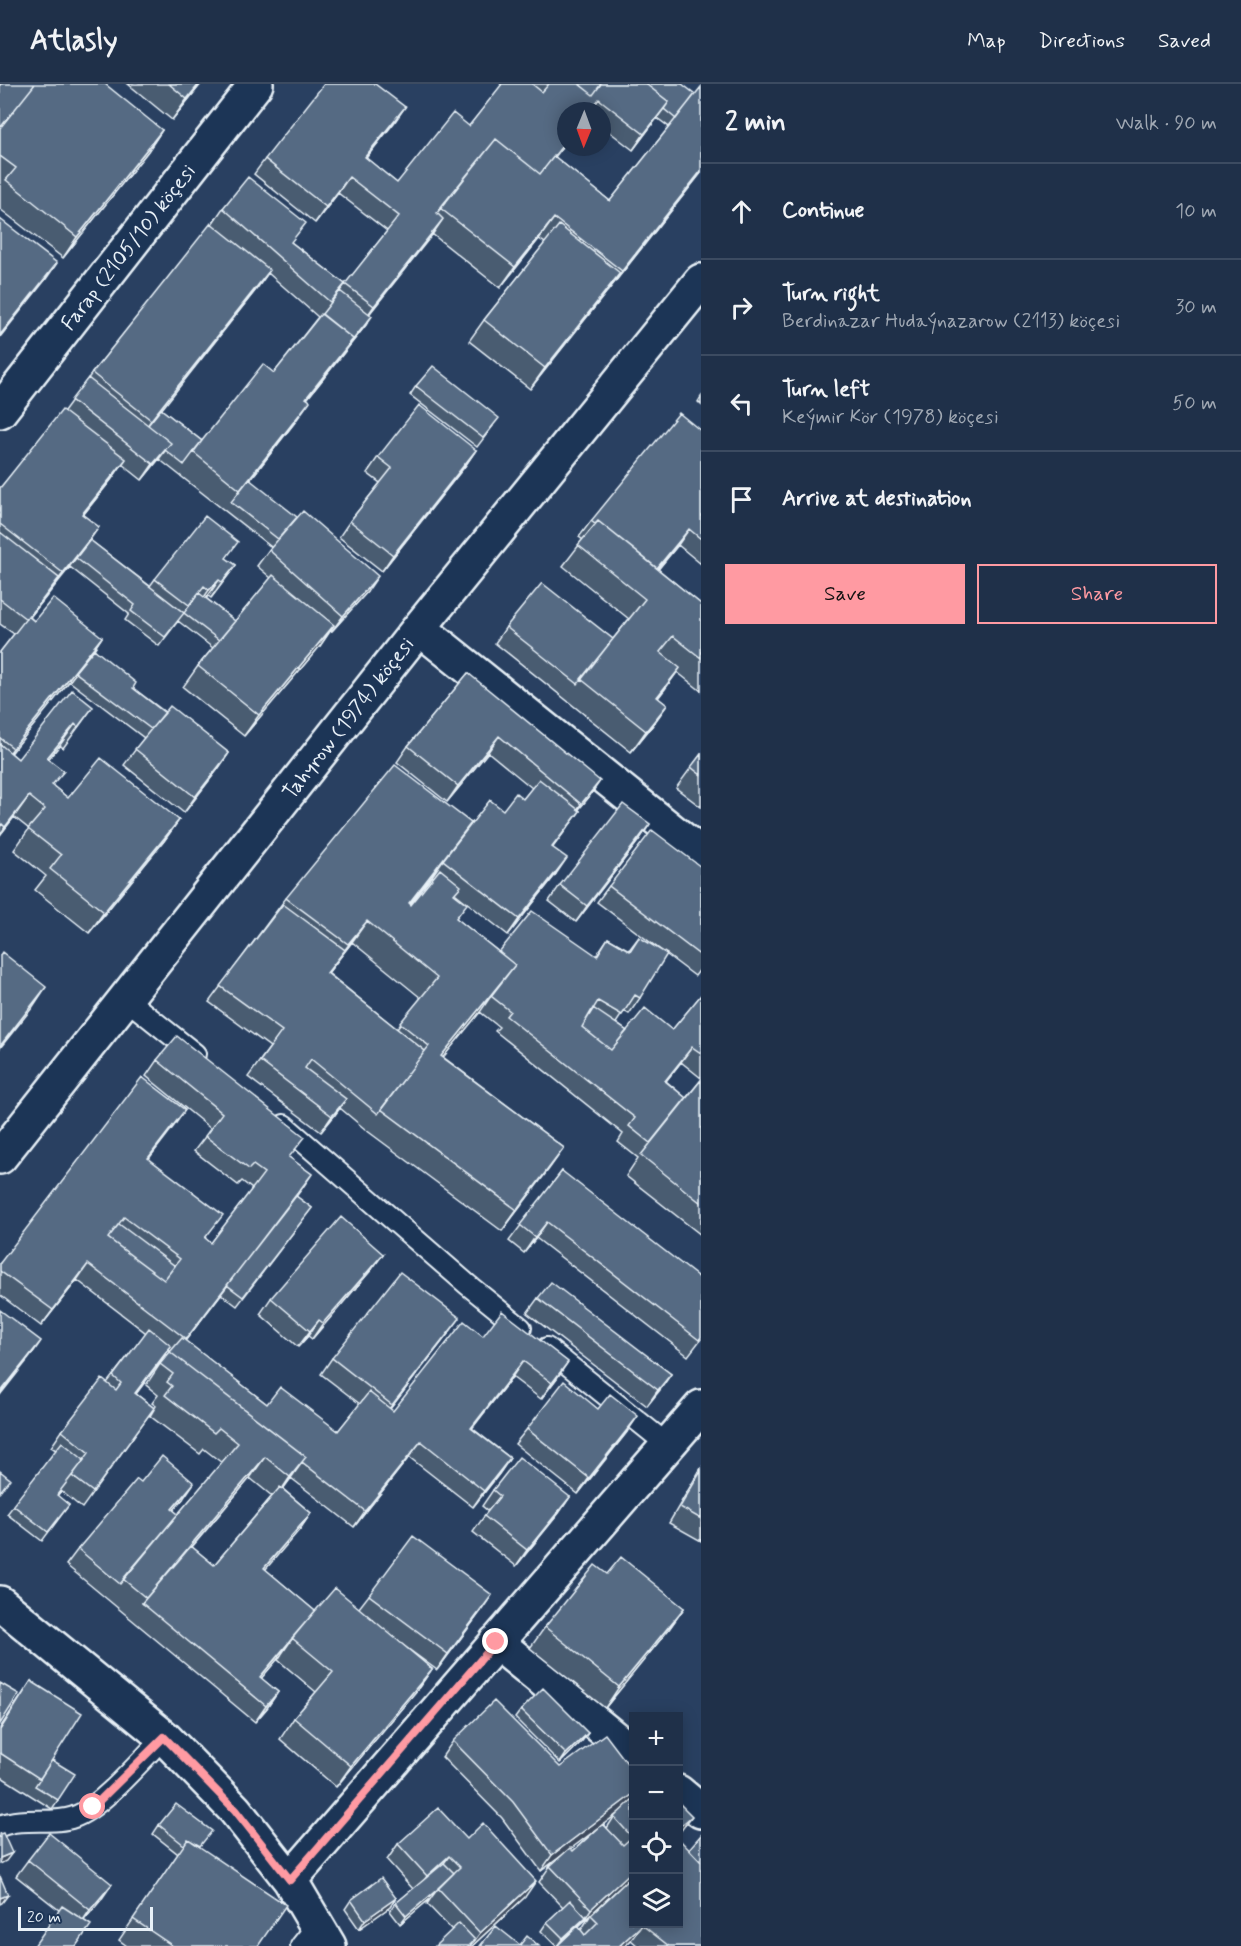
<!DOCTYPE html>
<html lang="en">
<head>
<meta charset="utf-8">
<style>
	:root { --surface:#1f3049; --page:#2c3c53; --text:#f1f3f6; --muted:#a1a9b4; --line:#3c4b61; --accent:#ff9aa2 }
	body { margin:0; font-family:Mynerve,sans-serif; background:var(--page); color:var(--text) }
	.controls { position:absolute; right:18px; bottom:18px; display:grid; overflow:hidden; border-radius:0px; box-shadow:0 3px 15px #0003 }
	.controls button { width:54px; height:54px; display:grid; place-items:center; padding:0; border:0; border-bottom:2px solid var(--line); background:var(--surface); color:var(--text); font:30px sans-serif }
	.compass { position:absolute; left:557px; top:18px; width:54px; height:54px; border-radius:50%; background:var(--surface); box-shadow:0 3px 15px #0003; rotate:181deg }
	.scale { position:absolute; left:18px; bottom:15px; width:135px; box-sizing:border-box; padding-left:6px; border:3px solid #e8f1f8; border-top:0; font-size:16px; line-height:21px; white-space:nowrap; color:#e8f1f8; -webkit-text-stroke:4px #1d3557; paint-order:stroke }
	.stop { position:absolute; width:18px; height:18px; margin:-14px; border:4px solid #ff9aa2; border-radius:50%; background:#fff }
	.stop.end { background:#ff9aa2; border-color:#fff; box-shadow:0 2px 6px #0008 }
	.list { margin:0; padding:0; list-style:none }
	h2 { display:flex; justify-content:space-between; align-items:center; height:78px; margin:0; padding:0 24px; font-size:26px }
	h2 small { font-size:20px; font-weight:400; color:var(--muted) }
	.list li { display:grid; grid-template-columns:39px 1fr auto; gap:18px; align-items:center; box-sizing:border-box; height:96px; padding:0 24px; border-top:2px solid var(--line) }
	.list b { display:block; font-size:22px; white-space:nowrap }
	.list p { margin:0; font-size:20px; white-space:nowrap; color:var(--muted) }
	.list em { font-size:20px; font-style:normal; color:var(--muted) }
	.actions { display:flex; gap:12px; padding:18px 24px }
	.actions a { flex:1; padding:14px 0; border:2px solid var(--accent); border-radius:0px; text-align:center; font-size:21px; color:var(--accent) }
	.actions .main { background:var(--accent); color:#111 }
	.icon { flex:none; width:33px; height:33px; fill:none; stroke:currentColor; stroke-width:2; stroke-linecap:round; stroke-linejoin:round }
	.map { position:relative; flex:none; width:701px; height:1862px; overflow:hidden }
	header { display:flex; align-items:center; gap:36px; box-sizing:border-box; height:84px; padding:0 30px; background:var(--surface); border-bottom:2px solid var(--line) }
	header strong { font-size:28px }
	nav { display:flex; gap:33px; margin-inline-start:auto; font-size:21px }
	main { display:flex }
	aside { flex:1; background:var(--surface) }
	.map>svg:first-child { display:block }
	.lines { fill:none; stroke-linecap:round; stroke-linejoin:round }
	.service-casing { stroke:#e8f1f8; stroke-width:24 }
	.minor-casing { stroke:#e8f1f8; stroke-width:38 }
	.service { stroke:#1d3557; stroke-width:20 }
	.minor { stroke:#1d3557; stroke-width:33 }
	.wall { fill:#495b71; stroke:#e8f1f8; stroke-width:1.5; fill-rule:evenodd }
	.shaded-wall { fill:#3c4a5c; stroke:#e8f1f8; stroke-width:1.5 }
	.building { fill:#556a83; stroke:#e8f1f8; stroke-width:1.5; fill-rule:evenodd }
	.route { stroke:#ff9aa2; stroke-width:8 }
	.labels { text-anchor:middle; stroke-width:4.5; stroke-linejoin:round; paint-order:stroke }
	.street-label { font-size:21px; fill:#e8f1f8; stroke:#1d3557 }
</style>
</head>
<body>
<header>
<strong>Atlasly</strong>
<nav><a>Map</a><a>Directions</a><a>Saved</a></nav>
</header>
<main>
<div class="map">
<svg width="701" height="1862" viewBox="0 0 701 1862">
	<rect width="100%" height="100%" fill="#294061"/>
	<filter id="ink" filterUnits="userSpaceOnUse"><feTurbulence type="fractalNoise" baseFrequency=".0167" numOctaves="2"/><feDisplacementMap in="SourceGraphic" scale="12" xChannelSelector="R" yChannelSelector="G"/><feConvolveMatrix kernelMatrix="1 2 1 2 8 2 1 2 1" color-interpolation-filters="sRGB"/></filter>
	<g filter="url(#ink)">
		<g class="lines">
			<defs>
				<path id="service" d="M126,915L195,970
					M284,1041L468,1201L521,1244
					M547,1264L669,1362
					M0,1742C24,1732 53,1741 74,1733C101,1724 143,1674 164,1653
					M301,1862L317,1842"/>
				<path id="minor" d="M0,327L256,0
					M419,544L701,770
					M0,1073L419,544L701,197
					M0,1519L164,1653L235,1726L290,1796L329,1862
					M496,1558L634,1670
					M678,1708L701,1727
					M290,1796L701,1323"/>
			</defs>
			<use href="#service" class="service-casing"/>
			<use href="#minor" class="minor-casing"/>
			<use href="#service" class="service"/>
			<use href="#minor" class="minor"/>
		</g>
		<path class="wall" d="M0,0L162,46L148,67L63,174L0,125Z
			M128,0H201L172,36Z
			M500,0H682L701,89L530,305L469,257L484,236L545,159L539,155L500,204L432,150L369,230L366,241L307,315L295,338L250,396L367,508L332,547L331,546L320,562L244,652L183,603L198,582L213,564L178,537L159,562L125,536L129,530L70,483L30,533L34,537L102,553L94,565L133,604L165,628L229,669L218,685L184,729L124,681L144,654L69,597L71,595L11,669L18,675L93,623L63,664L60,661L48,675L53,702L68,714L179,736L164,757L89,849L35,806L46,792L14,766L29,745L14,733L0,751V568L14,550L0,540V404L64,327L92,289L212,140L223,124L292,159L345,200L340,207L387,147L338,109L315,139L254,90L265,75L405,23L366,74L397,99L469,42L502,1ZM566,27H602V42L633,66L657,34L669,43L610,117L555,73L566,59ZM268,189L318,233L274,289L202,357L161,325L255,207ZM159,375L271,463L257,482L271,494L235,537L206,514L208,512L211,514L236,481L227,475L155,495L150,502L90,456L83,431L111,396L122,380L142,396Z
			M416,302L493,342L477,363L410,311Z
			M701,313V321L698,318Z
			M701,347V480L678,461L658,485L701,520V607L677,588L658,614L667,621L652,642L631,668L495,559L506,543L613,555L629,535L563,482L583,456L579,453L591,437Z
			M476,366L465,382L382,487L339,453L350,437L380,399L367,389L378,373Z
			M468,589L589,713L578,726L580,727L553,763L556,790L508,851L456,810V834L499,868L596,872L608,854L629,866L639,853L640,914L629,930L624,927L616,939L627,947L672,946L701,911V994L681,978L666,997L686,1014L701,996V1151L626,1092L638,1074L618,1058L623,1050L495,947L499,943L480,928L443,973L564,1064L502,1147L366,1046L340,1024L321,1048L248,993L270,963L209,918L286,814L503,726L523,715L532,704L488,668L447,718L397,678L408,662ZM432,792L434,793L411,821L410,820ZM352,858L421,914L397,945L328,889Z
			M701,670V723L676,704Z
			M650,740L639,756L576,838L549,817L560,801Z
			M701,783V884L695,892L597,818L609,802Z
			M157,976L290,1074L296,1112L312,1124L237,1222L221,1210L185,1257L267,1320L338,1347L360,1320L321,1290L332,1274L448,1250L390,1325L393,1327L483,1252L557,1294L541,1315L512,1293L472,1344L510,1374L499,1390L473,1423L409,1373L354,1443L291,1394L283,1405L311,1429L300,1445L265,1485L315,1527L359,1524L369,1511L481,1527L437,1586L396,1556L432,1585L417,1606L336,1703L280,1655L294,1634L316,1608L278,1576L281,1571L261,1594L278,1608L267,1624L255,1638L66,1481L78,1465L141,1398L183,1415L173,1426L178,1430L222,1379L204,1365L200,1370L150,1332L156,1322L152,1319L158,1311L146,1301L160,1280L171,1268L169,1266L136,1310L154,1324L82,1424L61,1407L57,1412L69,1421L42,1457L7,1430L56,1366L51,1363L62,1347L107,1299L146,1249L77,1196L41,1242L0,1211V1179L185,1026L149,1074L206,1155L211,1159L252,1105L242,1097L238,1101L194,1067L211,1045L146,992ZM250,1394L272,1412L214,1481L192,1463Z
			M562,1087L701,1255L688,1272L536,1154L524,1169L509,1157Z
			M383,1170L372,1185L312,1255L308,1252L298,1263L260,1230L271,1214Z
			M538,1214L671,1290L647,1322L527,1229Z
			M598,1325L627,1348L578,1410L515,1360L527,1345Z
			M701,1384V1457L669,1439Z
			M493,1406L570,1413L559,1429L516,1482L473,1448L488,1427L482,1422Z
			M607,1490L684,1524L669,1545L605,1624L530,1564L545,1543Z
			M31,1597L52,1676L58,1716L52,1725L0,1692V1644Z
			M521,1626L588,1649L582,1657L560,1679L515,1634Z
			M453,1657L560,1683L633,1687V1839H678L701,1862H638L631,1856L625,1862H556L541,1847L547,1838L563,1823L539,1798L550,1782L564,1770L541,1787L502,1734L442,1673ZM622,1726L614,1733L607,1744L603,1740ZM600,1742L573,1767L570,1765ZM590,1832L581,1846L578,1843Z
			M159,1741L200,1763L258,1862H127L119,1856L178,1770L153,1750Z
			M467,1755L525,1813L472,1862L452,1846L427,1820L431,1814L400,1840L390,1827L396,1819L413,1805L387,1776L398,1760Z
			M28,1776L101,1816L83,1837L59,1826L16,1792Z
			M396,1814L390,1823L359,1845L345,1825L351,1816Z"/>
		<path class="shaded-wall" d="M199,0H201L172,36L187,15Z
			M669,18L633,66L644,50Z
			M405,23L394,39L354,89L365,73Z
			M162,46L148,67L63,174L77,153Z
			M701,87V89L607,208L622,187Z
			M349,93L338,109L315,139L326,123Z
			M554,134L539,155L500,204L515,183Z
			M443,135L432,151L363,238L374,222Z
			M57,179L46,195L0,253V251Z
			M270,186L255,207L143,349L151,336Z
			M620,189L605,210L530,305L545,284Z
			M372,232L366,241L291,335L306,314Z
			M310,317L295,338L232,419L240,406Z
			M171,359L159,375L142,396L153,380Z
			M476,366L465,382L382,487L393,471Z
			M126,375L111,396L67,451L82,430Z
			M99,443L84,464L15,552L27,536Z
			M689,445L678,461L643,504L654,488Z
			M236,481L224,497L211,514L222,498Z
			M378,492L367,508L332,547L343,532Z
			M219,496L208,512L198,522L209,506Z
			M334,541L320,562L244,652L259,631Z
			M102,553L88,574L0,683L13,664Z
			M680,584L665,605L642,634L657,613Z
			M667,621L652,642L631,668L646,647Z
			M75,640L60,661L32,695L47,674Z
			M499,652L488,668L447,718L458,702Z
			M229,669L218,685L184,729L195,713Z
			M600,697L589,713L570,736L581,720Z
			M29,712L14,733L0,751L5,743Z
			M580,727L541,779L552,763Z
			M179,736L164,757L89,849L104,828Z
			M471,739L443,776L432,792L394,840L409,819Z
			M650,740L639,756L576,838L587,822Z
			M567,774L556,790L508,851L519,835Z
			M367,837L352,858L316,904L327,889Z
			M515,881L491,912L480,928L427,993L441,972Z
			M46,903L32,924L0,964V962Z
			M692,963L681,978L654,1012L665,997Z
			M346,1015L335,1031L321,1048L332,1032Z
			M185,1026L174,1042L137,1090L148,1074Z
			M564,1064L549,1085L502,1147L517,1126Z
			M312,1090L301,1106L175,1270L186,1255Z
			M547,1138L536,1154L524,1169L535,1153Z
			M383,1170L372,1185L312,1255L323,1239Z
			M88,1180L77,1196L41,1242L53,1226Z
			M460,1234L448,1250L381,1336L392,1321Z
			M319,1236L308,1252L298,1263L310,1247Z
			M41,1257L30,1273L0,1311V1309Z
			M171,1262L160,1278L124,1325L135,1309Z
			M523,1277L512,1293L460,1360L471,1344Z
			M568,1278L557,1294L541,1315L552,1299Z
			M671,1290L660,1306L647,1322L658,1306Z
			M638,1332L627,1348L578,1410L589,1394Z
			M421,1357L409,1373L354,1443L365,1427Z
			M265,1373L250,1394L143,1520L142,1519L146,1514Z
			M306,1373L291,1394L276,1414L290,1393Z
			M510,1374L499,1390L473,1423L484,1407Z
			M194,1399L183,1415L161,1441L172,1425Z
			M570,1413L559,1429L516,1482L527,1466Z
			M311,1429L300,1445L253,1500L264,1484Z
			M492,1511L481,1527L437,1586L448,1570Z
			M684,1524L669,1545L605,1624L619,1603Z
			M292,1555L281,1571L249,1609L260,1593Z
			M432,1585L417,1606L336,1703L351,1682Z
			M278,1608L267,1624L255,1638L266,1622Z
			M588,1649L582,1657L560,1679L566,1670Z
			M633,1710V1718L541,1787L552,1771Z
			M692,1732L680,1748L678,1749V1744Z
			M12,1769L6,1777L0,1780V1774Z
			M449,1772L438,1788L416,1808L427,1792Z
			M633,1786V1791L557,1862L563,1854L586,1833L591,1825Z
			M536,1797L525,1813L472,1862H469L475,1856L480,1849Z
			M112,1800L101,1816L79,1842L90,1826Z
			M437,1806L431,1814L400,1840L406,1832Z
			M8,1811L2,1819L0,1820V1814Z
			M396,1814L390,1823L359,1845L365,1836Z
			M642,1841L631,1856L625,1862H619Z"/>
		<path class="building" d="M0,0H35L0,44Z
			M35,0H105L162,46L77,153L6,96L16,84L0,72V44Z
			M169,0H199L187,15Z
			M324,0H375L405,23L365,73L397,99L453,29L469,42L502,0H532L542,8L549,0H579L593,11L601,0H648L647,1L669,18L644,50L599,15L590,27H566V57L540,90L496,55L437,129L443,135L374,222L345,200L399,132L349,93L326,123L265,75Z
			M579,0H601L593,11Z
			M648,0H682L695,10L676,35L664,25L669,18L647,1Z
			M701,3V87L622,187L554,134L515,183L440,124L496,55L540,90L554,72L610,117Z
			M248,93L306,139L291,158L345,200L330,218L223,124Z
			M0,135L57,179L0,251Z
			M211,139L270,186L151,336L92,289Z
			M559,141L620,189L545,284L484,236Z
			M340,207L372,232L344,267L353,255L322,230Z
			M321,230L353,255L306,314L310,317L240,406L193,368L263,280L274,289Z
			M433,282L499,334L483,354L416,302Z
			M88,294L171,359L153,380L71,316Z
			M419,321L476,366L393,471L350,437L392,384L378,373Z
			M161,325L202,357L184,381L165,366L171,359L148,341Z
			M62,326L126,375L82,430L99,443L63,489L0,440V404Z
			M679,329L701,347V455L689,445L657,484L598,437L595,440L591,437Z
			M249,395L297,433L278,455L231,418Z
			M303,427L378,492L343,532L269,466Z
			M205,432L238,458L226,474L236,481L222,498L219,496L209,506L204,502L189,521L155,495Z
			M598,437L701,520V574L673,552L660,568L680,584L657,613L667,621L646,647L581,595L645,515L578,461Z
			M0,448L59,494L29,533L28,532L26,535L0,515Z
			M90,456L184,529L165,553L131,527L135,521L76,474Z
			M273,491L334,541L259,631L198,582Z
			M542,499L613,555L578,600L506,543Z
			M199,509L235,537L219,556L184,529Z
			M53,514L102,553L13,664L0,654V568L28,532L34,537Z
			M94,565L136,599L133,604L165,629L151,645L75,588Z
			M468,589L600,697L581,720L499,652L458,702L408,662Z
			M72,606L93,623L78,643L75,640L47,674L64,687L52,701L68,714L101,674L179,736L104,828L50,785L61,771L28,745L45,725L29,712L5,743L2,740L0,743V660L18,675Z
			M170,622L229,669L195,713L135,665Z
			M701,670V691L691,683Z
			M395,681L471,739L409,819L411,821L440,785L461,802L454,810L467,820L456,834L515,881L441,972L564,1064L517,1126L381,1025L429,962L400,939L437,894L367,837L348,860L286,814Z
			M539,695L580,727L552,763L567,774L519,835L443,776L490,716L503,726L516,709L523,715Z
			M623,720L650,740L587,822L560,801Z
			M652,746L701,783V872L609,802Z
			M283,820L345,866L327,889L425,967L378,1030L311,975L305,984L346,1015L332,1032L260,977L282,947L220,902Z
			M532,827L597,872L608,854L630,867L639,853L667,870L640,914L635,911L622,931L598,917L582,943L611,966L645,924L672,946L701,911V969L692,963L665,997L686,1014L650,1059L629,1042L635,1034L506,932L510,927L491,912L515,881L499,868Z
			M2,868L46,903L0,962V871Z
			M593,924L627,947L611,966L582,943Z
			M177,952L305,1053L289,1073L312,1090L186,1255L88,1180L53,1226L0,1187V1179L142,993L185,1026L148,1074L223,1131L205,1154L211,1159L264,1089L253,1081L249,1085L205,1052L222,1029L157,976ZM124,1133L180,1175L164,1196L108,1154Z
			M701,996V1119L641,1071Z
			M562,1087L701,1195V1253L699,1256L547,1138L535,1153L520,1141Z
			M296,1112L312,1124L243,1213L227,1201Z
			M341,1133L383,1170L323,1239L319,1236L310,1247L271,1214Z
			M119,1140L175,1182L164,1196L108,1154Z
			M400,1188L460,1234L392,1321L332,1274Z
			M551,1198L671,1290L658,1306L538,1214Z
			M0,1226L41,1257L0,1309Z
			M502,1227L568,1278L552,1299L523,1277L471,1344L510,1374L484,1407L421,1357L365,1427L302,1378L306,1373L170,1268L182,1254L267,1320L280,1303L338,1347L369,1308L393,1327L464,1237L483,1252Z
			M149,1244L171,1262L135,1309L154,1324L93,1408L72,1392L89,1369L62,1347L102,1295L116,1306L121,1299L113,1292Z
			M170,1268L306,1373L290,1393L265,1373L146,1514L123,1495L238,1359L219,1344L214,1349L165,1311L172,1302L167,1298L173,1290L160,1280Z
			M564,1297L598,1325L610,1310L638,1332L589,1394L527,1345Z
			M62,1358L84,1376L57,1411L69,1421L48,1448L13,1421Z
			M162,1372L194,1399L172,1425L178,1430L120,1500L78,1465L137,1395L141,1398Z
			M519,1373L570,1413L527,1466L484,1432L500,1412L493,1406Z
			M0,1387L10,1395L0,1408Z
			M701,1387V1435L680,1423Z
			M280,1403L311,1429L264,1484L315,1527L260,1593L278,1608L266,1622L142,1519L191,1462L214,1481Z
			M413,1452L492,1511L448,1570L369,1511Z
			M621,1473L684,1524L619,1603L545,1543L595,1481L607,1490Z
			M335,1504L432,1585L351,1682L294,1634L333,1588L292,1554Z
			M31,1597L82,1629L40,1695L0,1669V1646Z
			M0,1599L19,1610L0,1640Z
			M543,1604L588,1649L566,1670L521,1626Z
			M494,1617L560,1683L605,1650L633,1687V1710L552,1771L513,1718L453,1657Z
			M52,1676L75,1690L58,1716L35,1702Z
			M633,1715V1786L591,1825L550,1782L570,1764L573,1767L603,1740L623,1761L632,1753L614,1733Z
			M678,1718L692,1732L678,1744Z
			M176,1720L212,1747L200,1762L188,1755L184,1761L159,1741Z
			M438,1724L467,1755L483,1739L536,1797L480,1849L438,1804L460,1783L449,1772L427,1792L398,1760Z
			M3,1749L12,1769L0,1774V1750Z
			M49,1749L112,1800L90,1826L28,1776Z
			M701,1751V1778L689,1765Z
			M678,1754L701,1778V1862H669L642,1841L619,1862H557L578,1842L585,1851L598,1838L591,1831L633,1791V1839H678Z
			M188,1755L286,1821L258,1862H173L133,1835Z
			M444,1779L454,1789L439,1804L406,1832L396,1819Z
			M0,1792L8,1811L0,1814Z
			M381,1794L396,1814L365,1836L351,1816Z
			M570,1816L586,1833L563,1854L547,1838Z
			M62,1822L91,1841L76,1862H34Z
			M459,1839L475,1856L469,1862H435Z
			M496,1842L520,1861L527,1852L539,1862H480Z"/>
	</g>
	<g class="lines" filter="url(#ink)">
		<path class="route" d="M93,1723L164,1653L235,1726L290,1796L496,1558"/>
	</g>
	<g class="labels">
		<g class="street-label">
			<text transform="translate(128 163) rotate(-52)" y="7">Farap (2105/10) köçesi</text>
			<text transform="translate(348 634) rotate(-52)" y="7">Tahyrow (1974) köçesi</text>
		</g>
	</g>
</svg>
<div class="controls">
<button>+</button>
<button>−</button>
<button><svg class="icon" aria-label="locate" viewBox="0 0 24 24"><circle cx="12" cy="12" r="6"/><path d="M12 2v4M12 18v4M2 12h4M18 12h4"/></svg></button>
<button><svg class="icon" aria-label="layers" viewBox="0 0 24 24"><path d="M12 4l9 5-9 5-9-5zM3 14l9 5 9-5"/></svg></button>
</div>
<svg class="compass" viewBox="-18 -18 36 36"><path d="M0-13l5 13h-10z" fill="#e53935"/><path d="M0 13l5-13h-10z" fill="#a1a9b4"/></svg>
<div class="scale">20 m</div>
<div class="stop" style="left:93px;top:1723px"></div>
<div class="stop end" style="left:496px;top:1558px"></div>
</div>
<aside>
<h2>2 min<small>Walk · 90 m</small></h2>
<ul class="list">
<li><svg class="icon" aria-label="ahead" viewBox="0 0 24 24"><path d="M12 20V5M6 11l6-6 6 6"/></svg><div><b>Continue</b></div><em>10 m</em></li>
<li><svg class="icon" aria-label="right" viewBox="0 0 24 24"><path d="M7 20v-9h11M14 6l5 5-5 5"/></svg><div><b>Turn right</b><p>Berdinazar Hudaýnazarow (2113) köçesi</p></div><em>30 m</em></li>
<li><svg class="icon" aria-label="left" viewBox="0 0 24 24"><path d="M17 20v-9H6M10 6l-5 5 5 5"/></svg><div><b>Turn left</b><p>Keýmir Kör (1978) köçesi</p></div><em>50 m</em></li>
<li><svg class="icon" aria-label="arrive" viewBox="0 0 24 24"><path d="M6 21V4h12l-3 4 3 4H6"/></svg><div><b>Arrive at destination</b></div></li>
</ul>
<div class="actions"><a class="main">Save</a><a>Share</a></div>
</aside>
</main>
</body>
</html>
